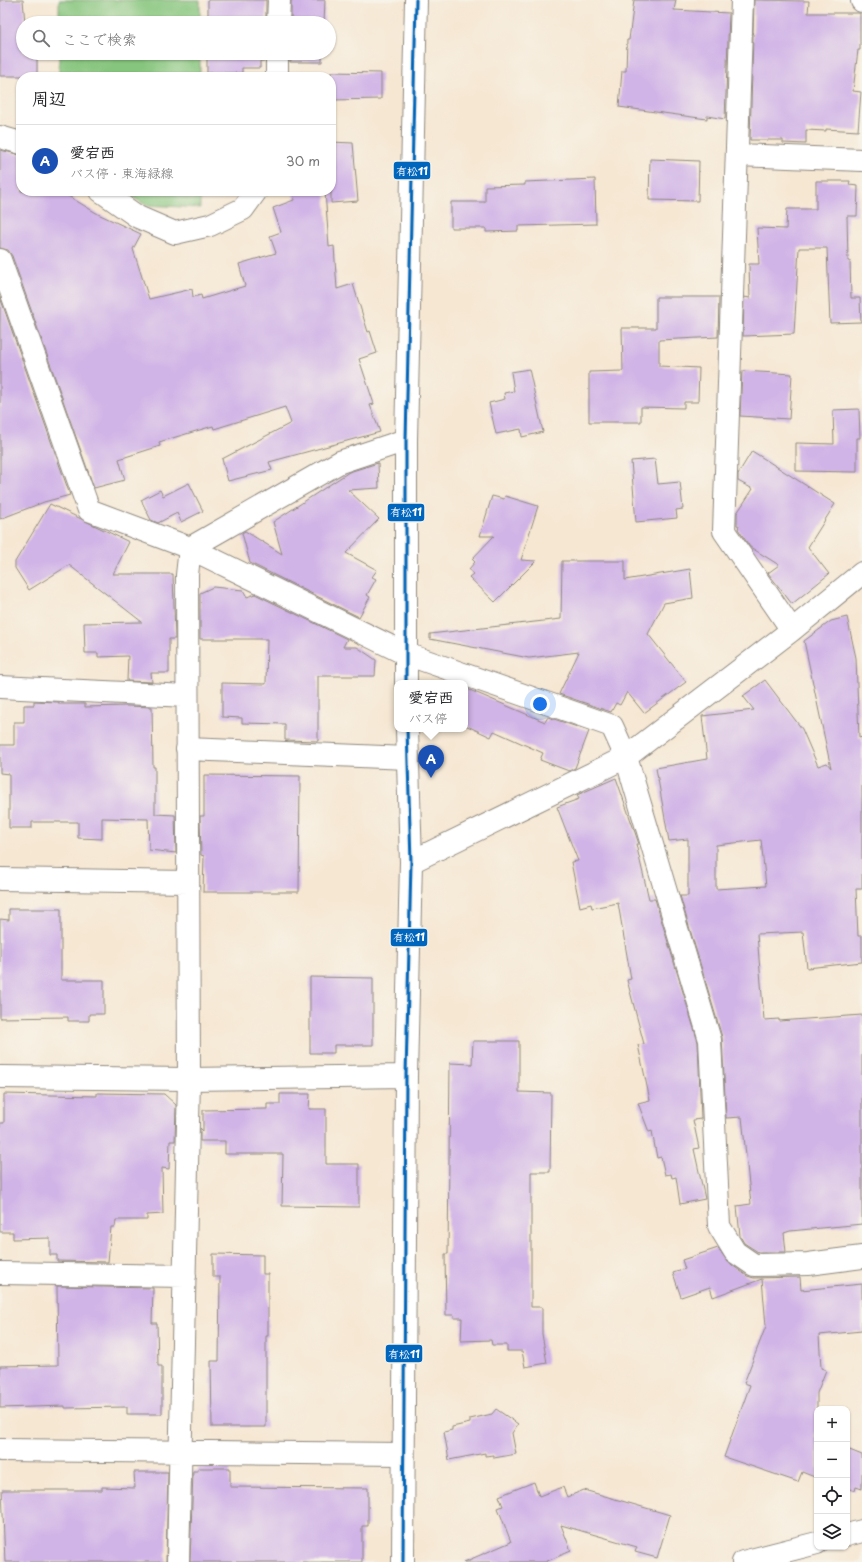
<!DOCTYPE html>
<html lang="ja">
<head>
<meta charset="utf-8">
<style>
	:root { --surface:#fff; --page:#f6f6f6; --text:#202124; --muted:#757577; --line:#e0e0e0; --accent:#b45309 }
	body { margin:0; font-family:"Playpen Sans","Klee One",sans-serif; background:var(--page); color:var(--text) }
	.controls { position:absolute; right:12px; bottom:12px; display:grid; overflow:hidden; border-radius:8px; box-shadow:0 1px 3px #0004 }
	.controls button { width:36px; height:36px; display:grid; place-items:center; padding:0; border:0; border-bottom:1px solid var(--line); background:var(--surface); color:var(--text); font:20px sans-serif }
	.you { position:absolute; left:540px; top:704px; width:14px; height:14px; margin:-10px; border:3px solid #fff; border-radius:50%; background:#1a73e8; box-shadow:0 0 0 6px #1a73e833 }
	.badge { display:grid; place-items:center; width:26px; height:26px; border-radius:50%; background:var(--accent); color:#fff; font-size:13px; font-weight:700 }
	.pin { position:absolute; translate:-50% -33px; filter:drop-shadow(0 1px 2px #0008) }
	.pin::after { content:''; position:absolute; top:21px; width:14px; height:12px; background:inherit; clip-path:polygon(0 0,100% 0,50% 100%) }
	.popup { position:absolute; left:394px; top:680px; width:74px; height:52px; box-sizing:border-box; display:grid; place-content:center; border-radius:8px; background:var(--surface); filter:drop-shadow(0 1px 3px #0005); font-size:13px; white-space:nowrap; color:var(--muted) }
	.popup b { font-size:15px; color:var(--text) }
	.popup::after { content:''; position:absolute; left:50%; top:100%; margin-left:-8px; border:8px solid transparent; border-top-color:var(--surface) }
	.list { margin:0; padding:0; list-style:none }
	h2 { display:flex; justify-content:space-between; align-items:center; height:52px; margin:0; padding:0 16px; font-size:17px }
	h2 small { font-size:13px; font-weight:400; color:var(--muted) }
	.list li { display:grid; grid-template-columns:26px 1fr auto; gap:12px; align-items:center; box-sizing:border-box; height:72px; padding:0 16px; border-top:1px solid var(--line) }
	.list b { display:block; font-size:15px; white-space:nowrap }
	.list p { margin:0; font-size:13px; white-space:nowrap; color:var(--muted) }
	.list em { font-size:13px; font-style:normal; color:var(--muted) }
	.icon { flex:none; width:22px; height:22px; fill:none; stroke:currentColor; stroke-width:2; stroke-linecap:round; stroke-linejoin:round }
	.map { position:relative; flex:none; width:862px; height:1562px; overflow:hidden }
	.search { position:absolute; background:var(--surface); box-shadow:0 1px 3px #0004; left:16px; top:16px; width:320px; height:44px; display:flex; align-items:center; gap:10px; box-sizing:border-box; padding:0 14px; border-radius:22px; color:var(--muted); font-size:15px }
	.panel { position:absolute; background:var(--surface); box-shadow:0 1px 3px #0004; left:16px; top:72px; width:320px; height:124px; border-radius:16px }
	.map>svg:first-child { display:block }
	.green { fill:#85c57d; stroke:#587854 }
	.building { fill:#d0b3e7; fill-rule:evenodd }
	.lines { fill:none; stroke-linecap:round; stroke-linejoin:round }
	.street-casing { stroke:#90897f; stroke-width:24 }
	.secondary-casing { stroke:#90897f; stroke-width:24 }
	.street { stroke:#fff; stroke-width:22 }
	.secondary { stroke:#fff; stroke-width:22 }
	.bus-1-casing { stroke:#f7f3e8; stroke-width:6 }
	.bus-1 { stroke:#0065bd; stroke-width:3 }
	.line-badge { stroke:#f7f3e8; stroke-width:1.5 }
	.badge-label { font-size:11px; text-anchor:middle; font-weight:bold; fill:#fff }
</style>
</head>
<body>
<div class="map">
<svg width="862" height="1562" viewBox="0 0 862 1562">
	<rect width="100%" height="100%" fill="#f7f3e8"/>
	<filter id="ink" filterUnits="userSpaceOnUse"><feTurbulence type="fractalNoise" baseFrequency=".025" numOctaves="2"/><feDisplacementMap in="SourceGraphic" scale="8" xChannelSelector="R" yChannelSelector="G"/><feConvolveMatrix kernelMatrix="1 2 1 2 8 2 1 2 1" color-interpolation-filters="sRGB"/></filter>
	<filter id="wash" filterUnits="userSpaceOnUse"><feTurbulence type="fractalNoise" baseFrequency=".012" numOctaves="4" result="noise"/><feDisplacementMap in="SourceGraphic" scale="16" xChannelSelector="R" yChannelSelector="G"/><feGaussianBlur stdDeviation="0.9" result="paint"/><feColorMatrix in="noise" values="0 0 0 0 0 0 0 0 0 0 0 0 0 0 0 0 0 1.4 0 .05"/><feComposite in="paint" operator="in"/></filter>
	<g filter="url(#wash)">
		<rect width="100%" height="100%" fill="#f6e7d3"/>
		<path class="green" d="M59,0H200V23H59Z
			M59,53H200V77H59Z
			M122,191H200V208L146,205Z"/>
		<g id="blocks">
			<path class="building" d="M0,0H23L25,23H23V53H37V76H0Z
				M208,0H266V23H208Z
				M291,0H325L324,23H291Z
				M634,0H676L674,10L729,13L725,119L707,116V119L619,107L622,71H626L627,40H629Z
				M754,0L809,1L808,13H860V50H858L853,91L861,92L858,131L826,129V131L806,130V144L783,143V140H750Z
				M207,53H264V61H260V68H242V73H207Z
				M290,53H322V62H290Z
				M331,72L381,73V99L331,100Z
				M331,142L353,143L358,201L331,203Z
				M0,150L21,155V191H60L98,214L141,234L133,249L149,299L192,289L193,297L201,295L202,299L245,286L239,264L276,253L270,236L281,232L273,208L294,200L293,191H325L329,247L334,246L337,289L353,284L368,332L370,331L377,353L359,359L374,404L370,405L380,432L269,462L272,470L228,481L222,459L291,423L285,407L214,429L213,426L159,442L160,446L119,459L125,480L94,488L12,256L8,250L0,248Z
				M650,159L699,161L698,201L649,200Z
				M595,179L596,224L518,226V231L486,232V228H451V202H485V186L525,185V182Z
				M816,181H850L849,185L858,186L857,216H847L848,261H850L851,298H860L861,322L830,323L827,248H799L794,334L743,336L744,297L750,298L749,264H759L757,228L786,229L787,209H816Z
				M0,297L70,495L44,502L0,519Z
				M656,297H719L718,337L659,340V366L699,368L698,402H684V408L641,407V422H589V372L623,371L622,328H656Z
				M529,369L543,432L522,437L521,429L496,434L489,403L505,399L504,393L514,391L511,372Z
				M742,371L792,374L789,419L740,416Z
				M859,409L860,438H857V472L796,471V443L834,444L833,410Z
				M752,451L835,504L808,547L829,574L792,604L768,573L779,565L750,547L738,529L739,526L737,525V513L753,489L738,481V474Z
				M655,459L658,484L680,482L683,509L676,510L677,518L636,522L631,461Z
				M378,463L379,488L348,490L379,519L346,553L377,570L372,577L376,579L367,595L370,597L359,617L250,563L242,533L245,531L282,554L273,522L349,472Z
				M189,483L203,511L181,522L177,513L158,523L151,520L141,500L160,490L163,496Z
				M492,496L504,499L505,496L538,506L521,560L536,561L495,602L469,577L473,574L469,569L475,562L472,559L494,536H480Z
				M50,504L129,542L113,574H173L175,639H169V673H151L152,682L127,681L128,656L98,657V653H85L84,623L142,622L69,565L29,590L15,568V562Z
				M562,561H625V580L690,569L693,598L664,603L648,634L686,682L644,713L627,692L620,705L616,703L611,712L559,694L579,652L529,658L430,639V634L561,619Z
				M213,587L243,590L247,597L255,594L347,639L343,647H357L376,660L375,676H318V741L285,740V724L242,723V718L222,717V683L266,684L267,639H200V593Z
				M847,617L856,658L859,738L862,737V889H856L858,936H862V962L807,968L803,932L757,934L764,1020L779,1019V1021L862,1015V1224L790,1231L784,1233L786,1252H758L744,1243L740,1236L737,1206L751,1204L742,1117L726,1118L722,1037L680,896H688V839L669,841L656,768L707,759L702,716L754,710L743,696L765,680L802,729L818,766L827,763L831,768L804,641L831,621ZM761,840L766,886L716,889V845Z
				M465,688L545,722L548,717L589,731L575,768L569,771L540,760L543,753L494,731L491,737L465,725Z
				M34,701L59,702V704H85V707L127,706L152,707L153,767H155V814L175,815L176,853L149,850L148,819L102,818V839L78,838V822H32V828H9V774L0,773V745H14V722H24V705H34Z
				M204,775L300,776L299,892H203L204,856L201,855L200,816H204Z
				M616,778L639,844H636L649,899H655L698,1042L701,1119L693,1120L699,1148L694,1149L705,1199L680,1204L676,1177L672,1178L671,1174L665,1175L661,1157L657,1158L652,1131L649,1132L638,1103L650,1100L638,1045L644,1044L627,980L631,979L618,903L592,908L591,904L580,907L571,862L578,861L557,807L579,799L577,795Z
				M9,909H61V980H104V1014H89V1021H68V1017L0,1018V919L9,920Z
				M310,977L373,978V1045H334V1053H310Z
				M473,1041H519V1092L551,1093L550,1172H531V1307H542V1334L547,1363L525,1367L522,1351H507V1345H492L491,1340L461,1341L462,1318H454V1315H446L445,1254H448L450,1063L472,1064Z
				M97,1093L164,1094L176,1105L175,1141H170L169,1169L162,1168L163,1214L147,1215V1220H116L115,1227H111L108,1262L57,1261V1255H50V1238L13,1239V1232H0V1123H4V1094L97,1096Z
				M280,1094H310L309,1109H326V1164H359V1207L282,1206L283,1154H225V1141H200V1128L203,1131V1110L267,1109V1104H280Z
				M718,1248L728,1262L747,1276L754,1278L800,1277L801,1290L862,1284V1331L819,1335L821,1368L826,1370L817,1393V1427L814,1437L817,1438V1478L802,1472L798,1482L724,1457L750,1385L744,1383L766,1326L762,1279L713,1297L710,1287L681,1297L673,1273L685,1269L682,1260Z
				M213,1254L263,1255V1274H268V1336H266V1427H212L211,1361H219L220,1277H213Z
				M57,1286L153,1288L152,1323H157L158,1366H162V1414H127V1407L65,1408V1406L0,1408V1366L58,1365Z
				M496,1409L518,1424L512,1433L516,1454L494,1458V1455L485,1456V1453L449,1460L444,1432L452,1430V1427L470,1423V1419L492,1414Z
				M847,1449L862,1455V1489L856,1487L855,1491L847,1488Z
				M198,1468H230V1487L368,1488V1526H362V1562H190L193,1471H198Z
				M134,1472H168L166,1562H5L2,1490H102V1487L135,1488Z
				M534,1482L539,1496L563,1487L567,1497L584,1490L670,1515L657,1558L635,1552L637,1547L561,1525L571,1551L545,1562H464L511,1542L498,1508L503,1506L499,1496Z"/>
		</g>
	</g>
	<g filter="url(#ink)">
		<use href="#blocks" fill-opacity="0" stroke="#90897f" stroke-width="1"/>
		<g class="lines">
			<defs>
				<path id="street" d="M742,0L724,531L792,630
					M862,0V1
					M278,23L279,0
					M277,77V53
					M0,137L21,143
					M737,155L862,160
					M101,191L138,217L175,233L210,225L243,209L256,191
					M0,260L89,510L190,548L406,654L612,726L626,757L710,1040L719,1226L735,1252L754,1265L808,1264L862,1257
					M0,687L187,696
					M187,749L408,758
					M411,862L626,757L792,630L862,573
					M0,879L188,882
					M0,1273L185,1276
					M0,1450L403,1454
					M847,1535L862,1531
					M178,1562L189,1079L187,575L190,548L340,462L406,440
					M743,1562L817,1543"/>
				<path id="secondary" d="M406,683V440L416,0
					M0,1077L189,1079L406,1076
					M403,1562L406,1076L411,862L407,729"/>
			</defs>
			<use href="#street" class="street-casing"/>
			<use href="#secondary" class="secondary-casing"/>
			<use href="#street" class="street"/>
			<use href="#secondary" class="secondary"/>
			<defs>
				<path id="bus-1" d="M406,683V440L416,0
					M403,1562L406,1076L411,862L407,729"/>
			</defs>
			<use href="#bus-1" class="bus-1-casing"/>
			<use href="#bus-1" class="bus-1"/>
		</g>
	</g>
	<g class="line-badge">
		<rect x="393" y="161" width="38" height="19" rx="4" fill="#0065bd"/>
		<rect x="387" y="503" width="38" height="19" rx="4" fill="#0065bd"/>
		<rect x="390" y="928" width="38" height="19" rx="4" fill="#0065bd"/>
		<rect x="385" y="1344" width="38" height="19" rx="4" fill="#0065bd"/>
	</g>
	<g class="badge-label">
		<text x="412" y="175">有松11</text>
		<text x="406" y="516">有松11</text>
		<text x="409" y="941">有松11</text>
		<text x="404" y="1358">有松11</text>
	</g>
</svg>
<div class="controls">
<button>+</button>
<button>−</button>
<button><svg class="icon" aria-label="locate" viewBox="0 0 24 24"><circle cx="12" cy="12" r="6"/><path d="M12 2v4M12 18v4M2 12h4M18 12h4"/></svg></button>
<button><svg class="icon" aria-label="layers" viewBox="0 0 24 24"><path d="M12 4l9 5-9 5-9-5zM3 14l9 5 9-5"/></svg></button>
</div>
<div class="you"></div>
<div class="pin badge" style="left:431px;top:778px;background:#1a4fb4">A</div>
<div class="popup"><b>愛宕西</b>バス停</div>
<div class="search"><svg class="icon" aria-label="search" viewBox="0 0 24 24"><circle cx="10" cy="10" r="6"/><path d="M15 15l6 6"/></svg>ここで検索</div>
<section class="panel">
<h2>周辺<small></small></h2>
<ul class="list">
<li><span class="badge" style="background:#1a4fb4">A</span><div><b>愛宕西</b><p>バス停 · 東海緑線</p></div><em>30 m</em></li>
</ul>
</section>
</div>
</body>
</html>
